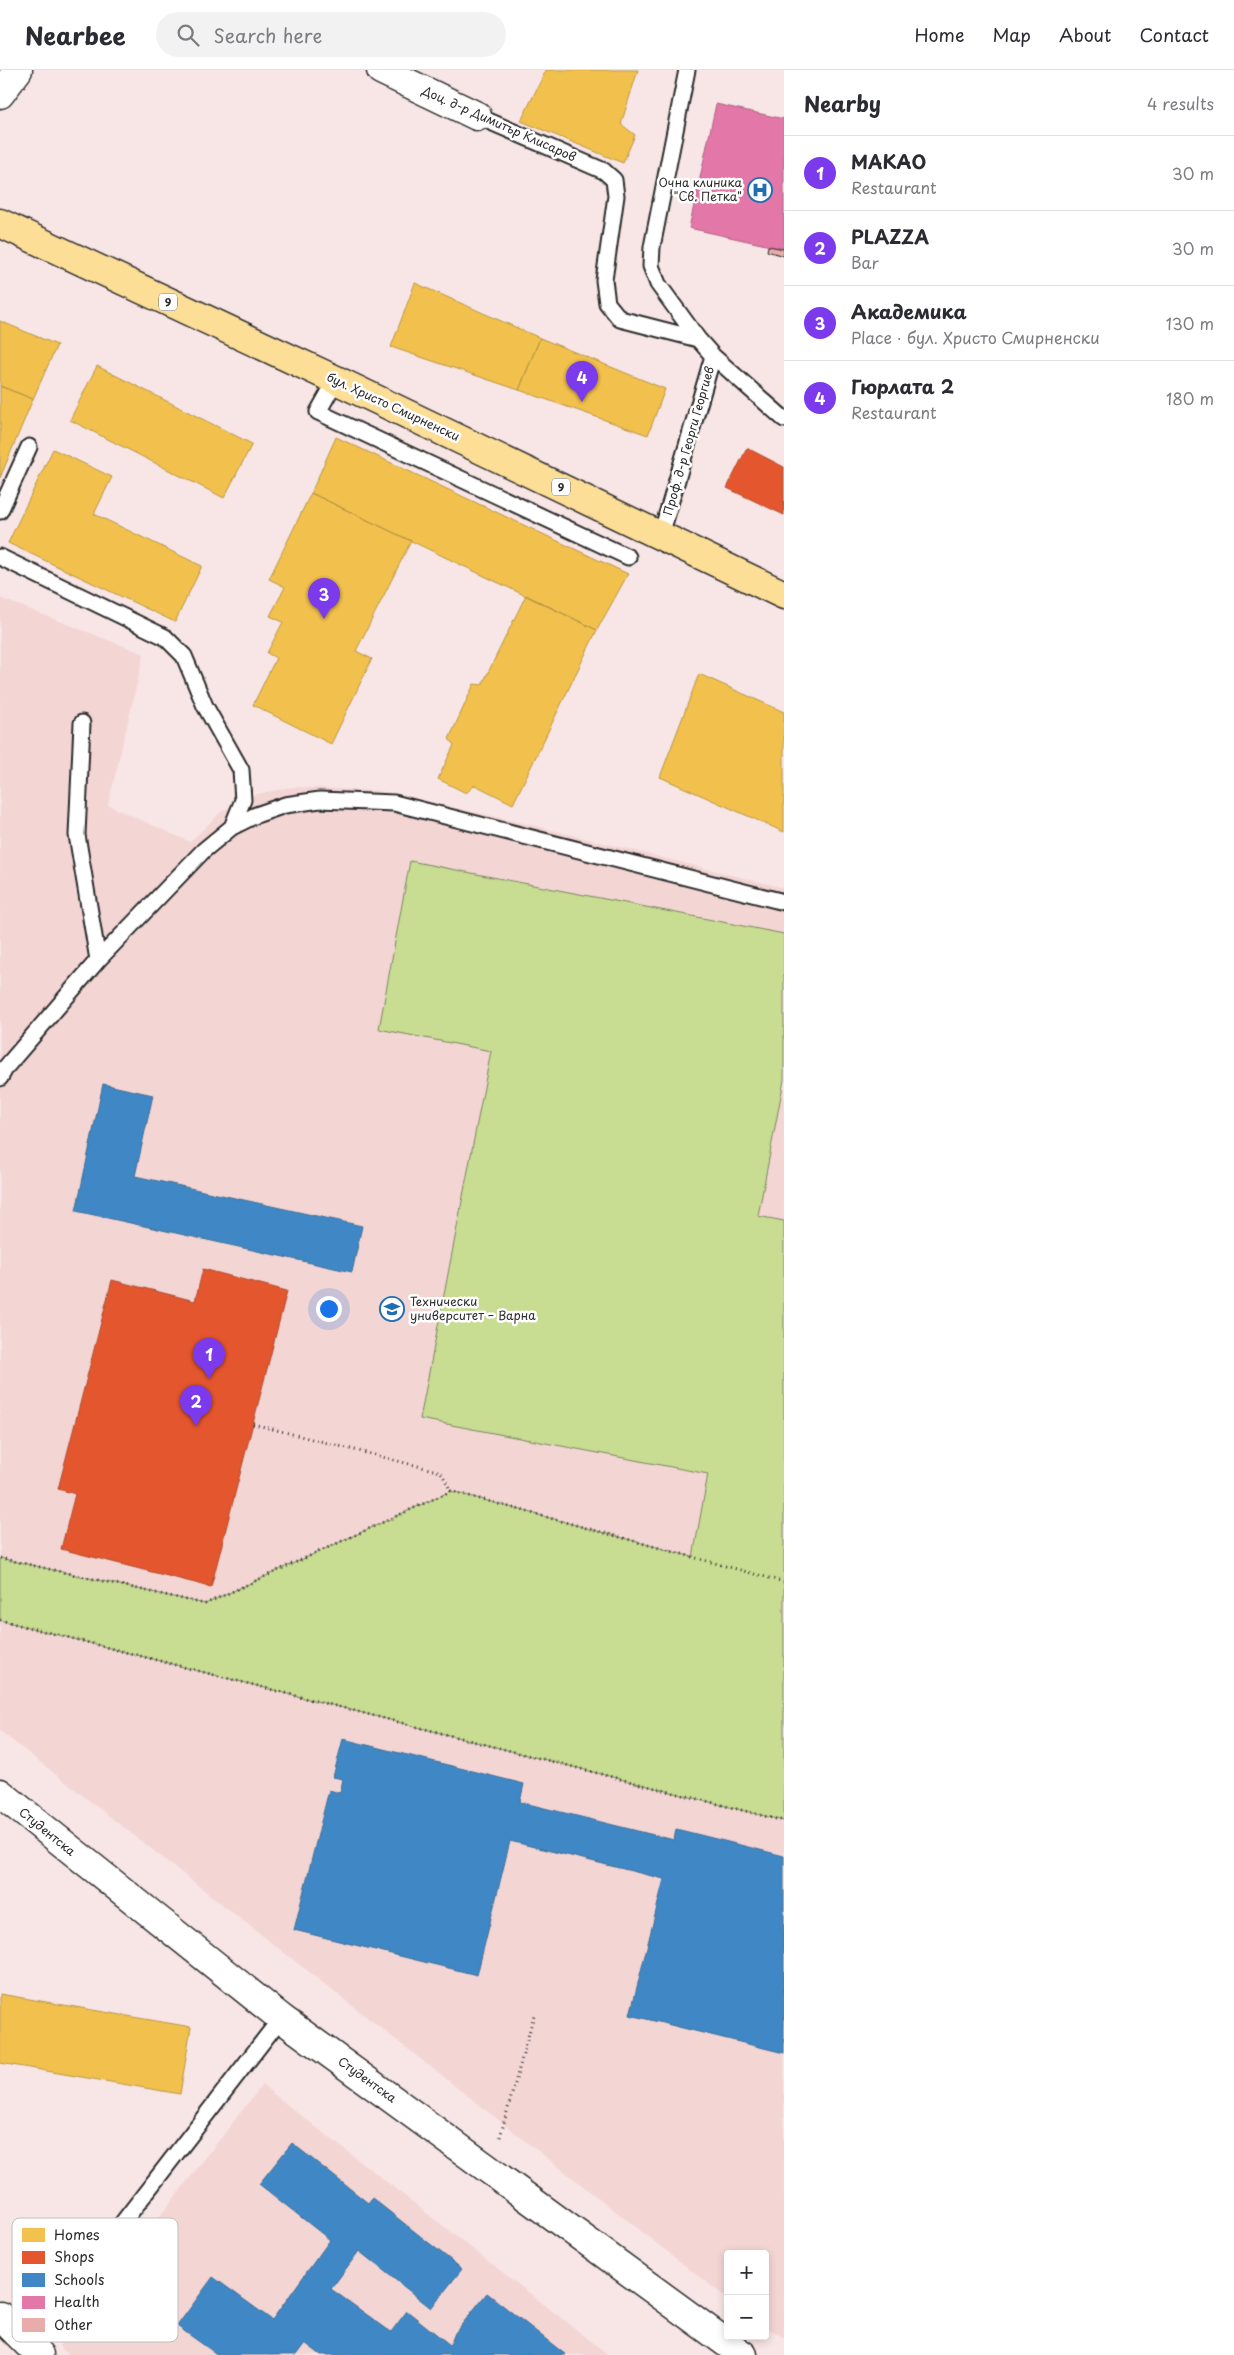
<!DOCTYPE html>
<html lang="en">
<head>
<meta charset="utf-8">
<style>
	:root { --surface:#fff; --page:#f2f2f3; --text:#2b2b33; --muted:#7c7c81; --line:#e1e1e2; --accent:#7c3aed }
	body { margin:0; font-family:"Playpen Sans",sans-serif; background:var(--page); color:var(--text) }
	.controls { position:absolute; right:15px; bottom:15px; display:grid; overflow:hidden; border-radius:5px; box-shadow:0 2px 8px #0003 }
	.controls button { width:45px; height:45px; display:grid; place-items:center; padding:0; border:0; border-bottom:1px solid var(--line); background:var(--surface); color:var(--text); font:25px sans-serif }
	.you { position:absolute; left:328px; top:1238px; width:18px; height:18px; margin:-12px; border:4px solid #fff; border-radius:50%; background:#1a73e8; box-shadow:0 0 0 8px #1a73e833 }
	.badge { display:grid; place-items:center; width:32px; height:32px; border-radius:50%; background:var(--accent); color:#fff; font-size:16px; font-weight:700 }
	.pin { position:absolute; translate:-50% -41px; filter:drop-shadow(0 1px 2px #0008) }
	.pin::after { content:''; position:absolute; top:26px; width:18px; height:15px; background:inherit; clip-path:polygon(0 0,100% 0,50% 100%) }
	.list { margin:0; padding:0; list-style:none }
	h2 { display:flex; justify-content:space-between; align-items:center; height:65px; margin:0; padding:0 20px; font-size:21px }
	h2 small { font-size:16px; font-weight:400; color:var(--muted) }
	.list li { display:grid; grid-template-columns:32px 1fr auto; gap:15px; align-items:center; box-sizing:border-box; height:75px; padding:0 20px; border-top:1px solid var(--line) }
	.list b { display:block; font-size:19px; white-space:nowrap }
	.list p { margin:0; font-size:16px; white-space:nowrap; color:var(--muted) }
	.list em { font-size:16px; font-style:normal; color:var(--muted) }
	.icon { flex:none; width:28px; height:28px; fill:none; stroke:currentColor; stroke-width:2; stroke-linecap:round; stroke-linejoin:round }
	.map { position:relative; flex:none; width:784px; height:2285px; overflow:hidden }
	header { display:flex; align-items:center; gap:30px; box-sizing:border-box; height:70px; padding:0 25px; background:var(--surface); border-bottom:1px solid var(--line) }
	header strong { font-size:24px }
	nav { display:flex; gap:28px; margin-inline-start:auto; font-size:18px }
	.search { width:350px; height:45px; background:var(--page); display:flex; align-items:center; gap:12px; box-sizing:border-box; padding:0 18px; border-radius:28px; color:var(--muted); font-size:19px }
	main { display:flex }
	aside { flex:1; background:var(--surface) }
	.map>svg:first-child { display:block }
	.built { fill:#f3d5d4 }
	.green { fill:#c8dd92; stroke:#7a845e }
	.homes { fill:#f2c14e; stroke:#b69444 }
	.shops { fill:#e4572e; stroke:#ac4a2d }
	.schools { fill:#3f88c5; stroke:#396c97 }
	.health { fill:#e377a8; stroke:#ac6082 }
	.building { fill:#e8adab; stroke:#2b2b2b }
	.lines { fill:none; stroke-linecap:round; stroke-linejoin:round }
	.lane-casing { stroke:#2b2b2b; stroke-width:19 }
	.street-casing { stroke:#2b2b2b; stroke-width:31 }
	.primary-casing { stroke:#2b2b2b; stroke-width:31 }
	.path { stroke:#2b2b2b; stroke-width:3; stroke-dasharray:1 4; stroke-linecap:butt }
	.lane { stroke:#fff; stroke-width:15 }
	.street { stroke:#fff; stroke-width:28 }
	.primary { stroke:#fdde96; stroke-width:28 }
	.labels { text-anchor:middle; stroke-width:5; stroke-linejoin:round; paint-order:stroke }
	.shield { fill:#fff; stroke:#6b6b6b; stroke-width:1 }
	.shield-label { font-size:11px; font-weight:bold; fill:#2b2b2b }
	.street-label { font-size:12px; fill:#2b2b2b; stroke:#fff }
	.poi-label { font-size:12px; fill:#2b2b2b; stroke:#fff; text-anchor:end }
	.key { fill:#fff; stroke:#bfbfbf; stroke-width:1 }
	.key-label { font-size:14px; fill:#2b2b2b }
</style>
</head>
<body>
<header>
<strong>Nearbee</strong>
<div class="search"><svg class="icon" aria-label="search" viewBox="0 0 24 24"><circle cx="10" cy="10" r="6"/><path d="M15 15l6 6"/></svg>Search here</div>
<nav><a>Home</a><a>Map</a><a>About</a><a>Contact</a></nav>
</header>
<main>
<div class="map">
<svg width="784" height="2285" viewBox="0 0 784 2285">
	<rect width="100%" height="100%" fill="#f8e6e6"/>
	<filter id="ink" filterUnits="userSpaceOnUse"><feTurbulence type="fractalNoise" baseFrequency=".02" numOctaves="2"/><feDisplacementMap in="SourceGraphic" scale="10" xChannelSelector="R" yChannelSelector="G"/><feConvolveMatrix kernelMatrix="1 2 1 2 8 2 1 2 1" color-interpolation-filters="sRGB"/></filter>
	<g filter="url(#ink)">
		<path class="built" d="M0,528L144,584L108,735L190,772L222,741L257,724L292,717L379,721L528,754L784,818V2268L765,2256V2184H728V2229L0,1661Z
			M262,2015L609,2285H69L59,2276Z"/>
		<path class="green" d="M410,791L784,864V1010L758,1146L784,1151V1751L0,1550V1488L205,1534L451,1421L693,1487L708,1404L420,1349L491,981L379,959Z"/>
		<path class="homes" d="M546,0H638L621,54L635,65L623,93L521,51Z
			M415,213L540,268L519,320L391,277Z
			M0,251L57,275L33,329L0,316Z
			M540,268L665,319L648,365L519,320Z
			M97,296L252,374L224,428L70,350Z
			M0,316L33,329L0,408Z
			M336,367L628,504L597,560L311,423Z
			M53,379L112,407L94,444L202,496L175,552L8,473Z
			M311,423L411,471L356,581L372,589L331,674L253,635L276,588L267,583L283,552L270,546L285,517L269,509Z
			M526,525L597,560L513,734L475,715L466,723L438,709L454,675L449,669L474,614L482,615Z
			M699,604L784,642V762L660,707Z
			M0,1924L191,1957L180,2024L0,1993Z"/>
		<path class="shops" d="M747,378L784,397V445L727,418Z
			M203,1199L287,1221L211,1517L61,1479L75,1424L58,1419L112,1210L195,1231Z"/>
		<path class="schools" d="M103,1014L153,1025L135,1106L362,1156L352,1202L76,1141Z
			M343,1669L524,1714L520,1732L674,1770L676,1759L784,1786V1983L630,1945L664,1809L510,1771L477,1905L294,1860L329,1720L340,1723L343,1709L333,1707Z
			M292,2073L368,2133L372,2128L462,2199L431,2238L359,2181L331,2219L391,2262L407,2241L450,2275L455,2263L487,2223L566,2285H321L305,2273L296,2285H218L177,2256L213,2207L272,2250L330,2170L259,2114Z"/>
		<path class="health" d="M716,34L784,49V179L689,158Z"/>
		<path class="building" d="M768,176L784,179V186L767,181Z"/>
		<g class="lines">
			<defs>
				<path id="lane" d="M687,0L652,177L651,196L658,214L698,269L713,286L784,349
					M477,46L604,101L614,110L616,126L604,210L607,233L620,249L698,269
					M336,310L318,342L628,487
					M0,441L29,377
					M661,465L713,286
					M0,487L165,567L184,586L205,636L241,700L243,730L232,757
					M98,890L204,780L232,757L256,745L285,735L320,730L394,733L784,832
					M0,1008L6,997L98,890L77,765L82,653
					M28,2275L281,1948"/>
				<path id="street" d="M381,0L477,46
					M0,24L18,0
					M0,1723L281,1948L743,2285
					M0,2246L39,2285"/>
				<path id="primary" d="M0,153L336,310L784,525"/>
			</defs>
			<use href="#lane" class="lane-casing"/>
			<use href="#street" class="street-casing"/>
			<use href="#primary" class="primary-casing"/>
			<path class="path" d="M253,1354L441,1402L451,1421
				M0,1488L205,1534L451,1421L784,1512
				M0,1550L784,1751
				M500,2067L534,1945"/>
			<use href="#lane" class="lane"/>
			<use href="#street" class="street"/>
			<use href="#primary" class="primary"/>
		</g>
	</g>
	<defs>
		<symbol id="hospital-ring" viewBox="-11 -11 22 22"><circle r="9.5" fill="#fff" stroke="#1f6fb2" stroke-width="1.5"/><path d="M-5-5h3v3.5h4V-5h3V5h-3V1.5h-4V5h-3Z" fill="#1f6fb2"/></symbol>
		<symbol id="university-ring" viewBox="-11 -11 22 22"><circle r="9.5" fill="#fff" stroke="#1f6fb2" stroke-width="1.5"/><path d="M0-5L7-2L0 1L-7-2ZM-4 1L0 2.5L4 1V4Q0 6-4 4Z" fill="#1f6fb2"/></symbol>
	</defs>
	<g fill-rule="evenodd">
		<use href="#hospital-ring" x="746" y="106" width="28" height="28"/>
		<use href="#university-ring" x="378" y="1225" width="28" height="28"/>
	</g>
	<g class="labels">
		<g class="shield">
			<rect x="159" y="223.5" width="18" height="17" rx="4"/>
			<rect x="552" y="408.5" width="18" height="17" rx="4"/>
		</g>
		<g class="shield-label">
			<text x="168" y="236">9</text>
			<text x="561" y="421">9</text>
		</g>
		<g class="street-label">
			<text transform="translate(499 54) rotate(24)" y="4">Доц. д-р Димитър Клисаров</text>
			<text transform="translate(393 337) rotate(25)" y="4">бул. Христо Смирненски</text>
			<text transform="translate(689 371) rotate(-74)" y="4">Проф. д-р Георги Георгиев</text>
			<text transform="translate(47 1762) rotate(39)" y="4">Студентска</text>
			<text transform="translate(367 2010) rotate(36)" y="4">Студентска</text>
		</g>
		<g class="poi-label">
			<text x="742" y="117">Очна клиника<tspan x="742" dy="14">"Св. Петка"</tspan></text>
			<text x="410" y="1236" text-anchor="start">Технически<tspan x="410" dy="14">университет – Варна</tspan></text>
		</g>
	</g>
	<rect x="12" y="2148" width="166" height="124" rx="8" class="key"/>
	<rect x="22" y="2158" width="23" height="14" fill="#f2c14e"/>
	<rect x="22" y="2181" width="23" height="13" fill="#e4572e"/>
	<rect x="22" y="2203" width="23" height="14" fill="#3f88c5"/>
	<rect x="22" y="2226" width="23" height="13" fill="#e377a8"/>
	<rect x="22" y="2248" width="23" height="14" fill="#e8adab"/>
	<g class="key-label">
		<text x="54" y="2170">Homes</text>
		<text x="54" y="2192">Shops</text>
		<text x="54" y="2215">Schools</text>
		<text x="54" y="2237">Health</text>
		<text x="54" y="2260">Other</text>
	</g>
</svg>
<div class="controls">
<button>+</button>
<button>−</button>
</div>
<div class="you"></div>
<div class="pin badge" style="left:209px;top:1309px">1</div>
<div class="pin badge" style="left:196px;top:1356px">2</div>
<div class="pin badge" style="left:324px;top:549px">3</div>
<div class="pin badge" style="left:582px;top:332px">4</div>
</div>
<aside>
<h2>Nearby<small>4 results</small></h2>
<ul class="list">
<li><span class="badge">1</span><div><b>МАКАО</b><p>Restaurant</p></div><em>30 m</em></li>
<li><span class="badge">2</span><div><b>PLAZZA</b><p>Bar</p></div><em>30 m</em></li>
<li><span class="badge">3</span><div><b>Академика</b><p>Place · бул. Христо Смирненски</p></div><em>130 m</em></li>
<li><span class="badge">4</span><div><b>Гюрлата 2</b><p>Restaurant</p></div><em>180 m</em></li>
</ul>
</aside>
</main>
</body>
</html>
